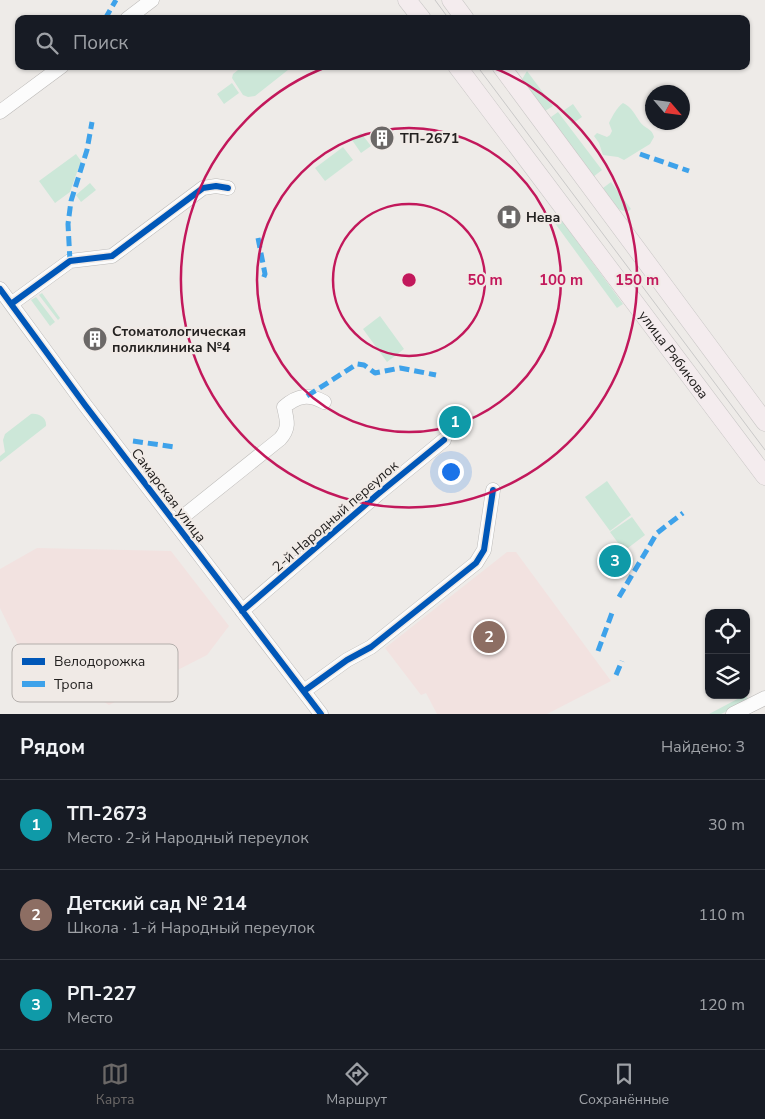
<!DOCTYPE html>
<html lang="ru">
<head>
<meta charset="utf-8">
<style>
	:root { --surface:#171b24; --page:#20242c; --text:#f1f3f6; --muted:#9ea1a6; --line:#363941; --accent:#6b6867 }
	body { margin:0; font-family:"Nunito Sans",sans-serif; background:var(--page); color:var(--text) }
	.controls { position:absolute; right:15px; bottom:15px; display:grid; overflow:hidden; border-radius:10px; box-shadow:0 1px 4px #0004 }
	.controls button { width:45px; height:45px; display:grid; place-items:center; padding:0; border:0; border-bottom:1px solid var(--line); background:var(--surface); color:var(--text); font:25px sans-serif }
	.compass { position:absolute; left:645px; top:85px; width:45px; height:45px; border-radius:50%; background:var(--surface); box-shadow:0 1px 4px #0004; rotate:118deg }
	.you { position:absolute; left:450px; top:471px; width:18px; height:18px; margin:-12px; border:4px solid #fff; border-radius:50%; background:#1a73e8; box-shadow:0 0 0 8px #1a73e833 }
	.badge { display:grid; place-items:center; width:32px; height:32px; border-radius:50%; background:var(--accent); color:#fff; font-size:16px; font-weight:700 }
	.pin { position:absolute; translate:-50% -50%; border:2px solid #fff; box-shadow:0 1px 5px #0006 }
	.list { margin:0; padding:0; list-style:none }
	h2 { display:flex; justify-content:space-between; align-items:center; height:65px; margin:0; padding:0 20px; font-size:21px }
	h2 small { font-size:16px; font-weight:400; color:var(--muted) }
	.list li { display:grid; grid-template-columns:32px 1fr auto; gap:15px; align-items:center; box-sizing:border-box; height:90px; padding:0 20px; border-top:1px solid var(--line) }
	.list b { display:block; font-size:19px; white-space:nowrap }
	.list p { margin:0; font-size:16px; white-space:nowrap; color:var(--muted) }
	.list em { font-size:16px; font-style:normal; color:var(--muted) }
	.icon { flex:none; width:28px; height:28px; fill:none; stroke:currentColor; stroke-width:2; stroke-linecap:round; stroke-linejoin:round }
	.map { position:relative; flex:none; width:765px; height:714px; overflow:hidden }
	.search { position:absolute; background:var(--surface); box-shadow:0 1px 4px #0004; left:15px; right:15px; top:15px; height:55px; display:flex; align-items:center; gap:12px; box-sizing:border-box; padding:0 18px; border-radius:10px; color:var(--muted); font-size:19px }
	.sheet { height:335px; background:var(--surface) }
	nav { display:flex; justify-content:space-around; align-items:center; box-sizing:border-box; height:70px; border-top:1px solid var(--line); background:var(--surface); font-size:14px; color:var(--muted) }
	nav a { display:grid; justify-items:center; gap:2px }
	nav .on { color:var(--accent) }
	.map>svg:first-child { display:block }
	.education { fill:#f2e2e0 }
	.green { fill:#cce7d8 }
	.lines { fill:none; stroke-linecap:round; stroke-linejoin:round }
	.minor-casing { stroke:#bcbab8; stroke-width:15 }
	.major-casing { stroke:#c9c7c6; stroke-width:19 }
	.minor { stroke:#fcfcfc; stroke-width:14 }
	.major { stroke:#f4ecee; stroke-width:18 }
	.tram { stroke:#c9c8c8; stroke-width:1 }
	.quiet { stroke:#3ea2ea; stroke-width:5; stroke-dasharray:10 5; stroke-linecap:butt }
	.cycleway-casing { stroke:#f0eae6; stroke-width:9 }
	.cycleway { stroke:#0057b8; stroke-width:6 }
	.ring { fill:none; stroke:#c2185b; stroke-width:2.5 }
	.labels { text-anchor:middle; stroke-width:4.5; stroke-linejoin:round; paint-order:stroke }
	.poi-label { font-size:14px; font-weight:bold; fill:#242221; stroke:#f0eae6; text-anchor:start }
	.street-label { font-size:14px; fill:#242221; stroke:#f0eae6 }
	.key { fill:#f0eae6; stroke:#b3aeab; stroke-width:1 }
	.key-label { font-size:14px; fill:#242221 }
	.centre { fill:#c2185b; stroke:#f0eae6; stroke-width:2.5 }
	.ring-label { font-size:15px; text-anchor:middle; font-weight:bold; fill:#c2185b; stroke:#f0eae6; stroke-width:4.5; stroke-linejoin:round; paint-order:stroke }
</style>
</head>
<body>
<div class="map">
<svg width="765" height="714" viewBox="0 0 765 714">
	<rect width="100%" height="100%" fill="#eeebe8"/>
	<path class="education" d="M37,548L171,551L229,626L207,655L109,705L20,649L0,608V569Z
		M507,552H516L611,681L547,714H437L426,693L421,695L385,648Z"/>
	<path class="green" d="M243,66H293L255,96L248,97L243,95L232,78L233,74Z
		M527,71L553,106L545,111L521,81Z
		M232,83L239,93L224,104L217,94Z
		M623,103C632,107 635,115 640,122C645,129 652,128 654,137L650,144L624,160L618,157L603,155L599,143L594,136L597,133L607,137L610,135L612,131L609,123C612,117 617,107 623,103Z
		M573,104L582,117L572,124L563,111Z
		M558,112L602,170L593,177L552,121L551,117Z
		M361,133L371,146L361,153L352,140Z
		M343,147L353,160L325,181L315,168Z
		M76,154L81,161L70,192L55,203L39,181Z
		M611,182L631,209L627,212L618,209L603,188Z
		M90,183L96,190L81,202L76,195Z
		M560,218L623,304L617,308L554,222Z
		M42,293L60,318L58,320L39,295Z
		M36,297L55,322L50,326L31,300Z
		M380,316L404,349L387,362L363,329Z
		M31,414C39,413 47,418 46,426L0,462V456L5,452L3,440L5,434Z
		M607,481L631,515L610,531L585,497Z
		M632,517L645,535L624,551L610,532Z
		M745,695L749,700L721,714H709Z"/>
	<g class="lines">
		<defs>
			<path id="minor" d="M127,19L152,0
				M0,112L62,66
				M0,289L85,405L321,714
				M11,304L70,261L112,256L203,188L216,186L228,188
				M175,523L280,439C290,428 287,420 284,407C298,395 309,394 324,402
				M242,611L378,494L444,440
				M304,691L347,660L371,647L476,563L484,550L493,490
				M733,714L765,698"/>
			<g id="major">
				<path d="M407,0L422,19"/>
				<path d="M451,0L465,19"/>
				<path id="s1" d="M457,66L765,476"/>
				<path d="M501,66L765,422"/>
			</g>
		</defs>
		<use href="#minor" class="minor-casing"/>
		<use href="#major" class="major-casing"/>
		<use href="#minor" class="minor"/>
		<use href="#major" class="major"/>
		<path class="tram" d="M435,0L449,19
			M477,66L765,450"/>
		<path class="quiet" d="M105,19L116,0
			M640,154L689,171
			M258,238L265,274L263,279
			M70,261L68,224L71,201L87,150L92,122
			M307,396L357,364L364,365L375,373L400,368L436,375
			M133,441L175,447
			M619,597L657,533L683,513
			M598,651L612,613
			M616,675L622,661"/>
		<defs>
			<path id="cycleway" d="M0,289L85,405L321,714
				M11,304L70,261L112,256L203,188L216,186L228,188
				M242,611L378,494L444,440
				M304,691L347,660L371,647L476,563L484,550L493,490"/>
		</defs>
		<use href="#cycleway" class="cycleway-casing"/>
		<use href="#cycleway" class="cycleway"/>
	</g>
	<g class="ring">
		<circle cx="409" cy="280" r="76"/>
		<circle cx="409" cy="280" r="152"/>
		<path d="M489 66A228 228 0 1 1 329 66"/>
	</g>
	<defs>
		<symbol id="building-disc" viewBox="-11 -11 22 22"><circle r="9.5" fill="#6b6867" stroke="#f0eae6"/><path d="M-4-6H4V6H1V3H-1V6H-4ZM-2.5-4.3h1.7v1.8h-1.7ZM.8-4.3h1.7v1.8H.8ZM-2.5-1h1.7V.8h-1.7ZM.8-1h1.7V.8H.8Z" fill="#fff"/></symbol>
		<symbol id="hospital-disc" viewBox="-11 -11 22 22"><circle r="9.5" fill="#6b6867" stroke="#f0eae6"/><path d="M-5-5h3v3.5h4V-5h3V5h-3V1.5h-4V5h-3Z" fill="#fff"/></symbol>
	</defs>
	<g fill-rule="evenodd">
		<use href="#building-disc" x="368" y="124" width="28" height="28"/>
		<use href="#hospital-disc" x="495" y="203" width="28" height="28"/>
		<use href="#building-disc" x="81" y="325" width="28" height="28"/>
	</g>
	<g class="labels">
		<g class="poi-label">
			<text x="400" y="143">ТП-2671</text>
			<text x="526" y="222">Нева</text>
			<text x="112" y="336">Стоматологическая<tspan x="112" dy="16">поликлиника №4</tspan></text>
		</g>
		<g class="street-label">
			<text dy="5" stroke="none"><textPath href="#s1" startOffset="361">улица Рябикова</textPath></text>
			<text transform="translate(169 495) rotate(53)" y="5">Самарская улица</text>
			<text transform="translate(335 516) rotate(-41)" y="5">2-й Народный переулок</text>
		</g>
	</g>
	<rect x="12" y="644" width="166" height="58" rx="8" class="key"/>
	<rect x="22" y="658" width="23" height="7" fill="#0057b8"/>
	<rect x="22" y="681" width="23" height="6" fill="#3ea2ea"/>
	<g class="key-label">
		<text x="54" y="666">Велодорожка</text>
		<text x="54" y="689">Тропа</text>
	</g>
	<circle cx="409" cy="280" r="8" class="centre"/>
	<g class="ring-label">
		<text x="485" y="285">50 m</text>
		<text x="561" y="285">100 m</text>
		<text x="637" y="285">150 m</text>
	</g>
</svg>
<div class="controls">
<button><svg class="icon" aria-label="locate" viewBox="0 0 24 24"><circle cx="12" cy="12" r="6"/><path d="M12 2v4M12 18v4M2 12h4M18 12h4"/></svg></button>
<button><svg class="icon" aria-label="layers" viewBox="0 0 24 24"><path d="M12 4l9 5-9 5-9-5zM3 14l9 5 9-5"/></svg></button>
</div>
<svg class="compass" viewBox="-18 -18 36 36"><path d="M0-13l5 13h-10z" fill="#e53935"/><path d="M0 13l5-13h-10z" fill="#9ea1a6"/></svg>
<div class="you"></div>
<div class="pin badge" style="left:455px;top:422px;background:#0f9aa8">1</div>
<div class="pin badge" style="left:489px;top:637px;background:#8d6e63">2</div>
<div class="pin badge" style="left:615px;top:561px;background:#0f9aa8">3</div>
<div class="search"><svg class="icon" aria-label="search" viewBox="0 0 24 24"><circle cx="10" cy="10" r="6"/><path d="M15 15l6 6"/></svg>Поиск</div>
</div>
<section class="sheet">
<h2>Рядом<small>Найдено: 3</small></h2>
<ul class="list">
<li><span class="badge" style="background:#0f9aa8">1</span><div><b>ТП-2673</b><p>Место · 2-й Народный переулок</p></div><em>30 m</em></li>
<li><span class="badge" style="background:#8d6e63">2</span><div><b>Детский сад № 214</b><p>Школа · 1-й Народный переулок</p></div><em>110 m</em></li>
<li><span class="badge" style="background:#0f9aa8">3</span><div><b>РП-227</b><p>Место</p></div><em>120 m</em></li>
</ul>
</section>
<nav>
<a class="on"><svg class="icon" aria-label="map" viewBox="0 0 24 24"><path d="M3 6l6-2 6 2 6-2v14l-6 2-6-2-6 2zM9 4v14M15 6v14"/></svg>Карта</a>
<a><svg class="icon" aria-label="directions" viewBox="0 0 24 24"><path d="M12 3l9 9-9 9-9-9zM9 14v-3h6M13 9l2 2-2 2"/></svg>Маршрут</a>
<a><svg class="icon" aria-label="saved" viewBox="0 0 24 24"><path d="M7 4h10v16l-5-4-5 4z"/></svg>Сохранённые</a>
</nav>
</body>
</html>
